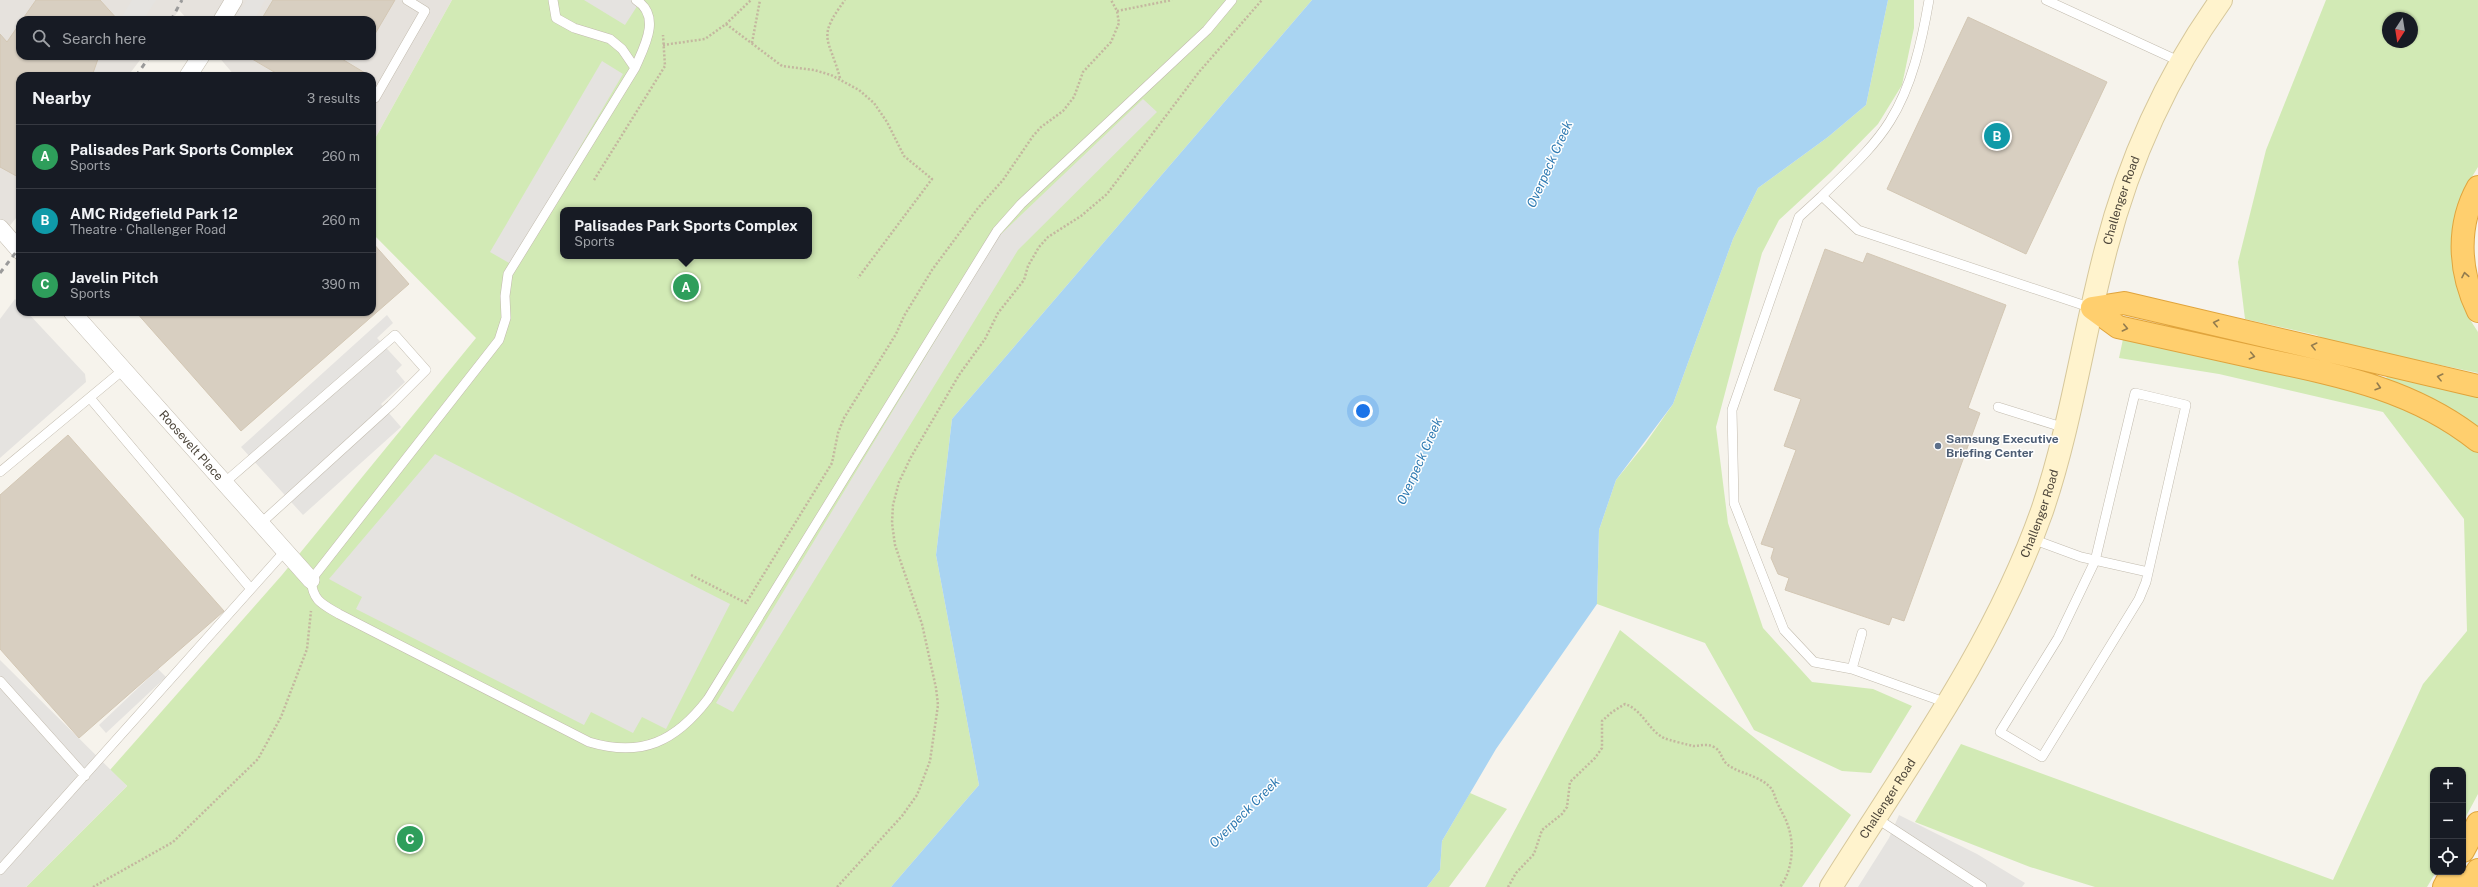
<!DOCTYPE html>
<html lang="en">
<head>
<meta charset="utf-8">
<style>
	:root { --surface:#171b24; --page:#242831; --text:#f1f3f6; --muted:#9ea1a6; --line:#363941; --accent:#ea580c }
	body { margin:0; font-family:"Public Sans",sans-serif; background:var(--page); color:var(--text) }
	.controls { position:absolute; right:12px; bottom:12px; display:grid; overflow:hidden; border-radius:8px; box-shadow:0 1px 3px #0004 }
	.controls button { width:36px; height:36px; display:grid; place-items:center; padding:0; border:0; border-bottom:1px solid var(--line); background:var(--surface); color:var(--text); font:20px sans-serif }
	.compass { position:absolute; left:2382px; top:12px; width:36px; height:36px; border-radius:50%; background:var(--surface); box-shadow:0 1px 3px #0004; rotate:192deg }
	.you { position:absolute; left:1363px; top:411px; width:14px; height:14px; margin:-10px; border:3px solid #fff; border-radius:50%; background:#1a73e8; box-shadow:0 0 0 6px #1a73e833 }
	.badge { display:grid; place-items:center; width:26px; height:26px; border-radius:50%; background:var(--accent); color:#fff; font-size:13px; font-weight:700 }
	.pin { position:absolute; translate:-50% -50%; border:2px solid #fff; box-shadow:0 1px 4px #0006 }
	.popup { position:absolute; left:560px; top:207px; width:252px; height:52px; box-sizing:border-box; display:grid; place-content:center; border-radius:8px; background:var(--surface); filter:drop-shadow(0 1px 3px #0005); font-size:13px; white-space:nowrap; color:var(--muted) }
	.popup b { font-size:15px; color:var(--text) }
	.popup::after { content:''; position:absolute; left:50%; top:100%; margin-left:-8px; border:8px solid transparent; border-top-color:var(--surface) }
	.list { margin:0; padding:0; list-style:none }
	h2 { display:flex; justify-content:space-between; align-items:center; height:52px; margin:0; padding:0 16px; font-size:17px }
	h2 small { font-size:13px; font-weight:400; color:var(--muted) }
	.list li { display:grid; grid-template-columns:26px 1fr auto; gap:12px; align-items:center; box-sizing:border-box; height:64px; padding:0 16px; border-top:1px solid var(--line) }
	.list b { display:block; font-size:15px; white-space:nowrap }
	.list p { margin:0; font-size:13px; white-space:nowrap; color:var(--muted) }
	.list em { font-size:13px; font-style:normal; color:var(--muted) }
	.icon { flex:none; width:22px; height:22px; fill:none; stroke:currentColor; stroke-width:2; stroke-linecap:round; stroke-linejoin:round }
	.map { position:relative; flex:none; width:2478px; height:887px; overflow:hidden }
	.search { position:absolute; background:var(--surface); box-shadow:0 1px 3px #0004; left:16px; top:16px; width:360px; height:44px; display:flex; align-items:center; gap:10px; box-sizing:border-box; padding:0 14px; border-radius:12px; color:var(--muted); font-size:15px }
	.panel { position:absolute; background:var(--surface); box-shadow:0 1px 3px #0004; left:16px; top:72px; width:360px; height:244px; border-radius:12px }
	.map>svg:first-child { display:block }
	.industrial { fill:#e6e2dd }
	.green { fill:#d2eab5; fill-rule:evenodd }
	.parking { fill:#e5e3e0 }
	.water { fill:#a9d4f2 }
	.building { fill:#d8cfc1; stroke:#d3c7b4 }
	.lines { fill:none; stroke-linecap:round; stroke-linejoin:round }
	.lane-casing { stroke:#c2bbae; stroke-width:10 }
	.street-casing { stroke:#c2bbae; stroke-width:18 }
	.secondary-casing { stroke:#d6c79b; stroke-width:24 }
	.highway-casing { stroke:#e0a43c; stroke-width:24 }
	.path { stroke:#c4b79f; stroke-width:2.5; stroke-dasharray:2 2; stroke-linecap:butt }
	.lane { stroke:#fff; stroke-width:9 }
	.street { stroke:#fff; stroke-width:17 }
	.secondary { stroke:#fff3cd; stroke-width:22 }
	.highway { stroke:#ffcf6e; stroke-width:22 }
	.rail { stroke:#9a9a9a; stroke-width:3; stroke-dasharray:5 5; stroke-linecap:butt }
	.oneway { stroke:#937c4e }
	.service-dot { fill:#5c6f8a; stroke:#fff; stroke-width:1.5 }
	.labels { text-anchor:middle; stroke-width:3; stroke-linejoin:round; paint-order:stroke }
	.street-label { font-size:12px; fill:#4b4439; stroke:#fff }
	.service-label { font-size:12px; font-weight:bold; fill:#4e5e75; stroke:#fff; text-anchor:start }
	.water-label { font-size:13px; font-style:italic; fill:#2e7ab2; stroke:#fff }
</style>
</head>
<body>
<div class="map">
<svg width="2478" height="887" viewBox="0 0 2478 887">
	<rect width="100%" height="100%" fill="#f6f3ec"/>
	<path class="industrial" d="M0,0H452L372,144V76H235L218,56H372V20H188L179,10L172,20H20V56H143L128,76H20V213L0,238Z"/>
	<path class="green" d="M452,0H1312L952,419L936,555L979,785L891,887H26L127,786L110,770L282,575L476,338L372,233V144ZM563,210H809V256H563Z
		M1888,0H1914V28L1902,85L1878,124L1831,172L1779,220L1762,253L1716,427L1728,523L1763,628L1812,682L1873,689L1912,706L1871,773L1842,771L1754,730L1705,643L1597,604L1599,530L1616,480L1645,444L1673,404L1733,239L1758,188L1828,137L1866,105Z
		M2326,0H2478V167L2467,185L2452,250L2458,289L2469,318L2478,332V373L2332,342L2316,335L2245,319L2238,262L2266,150ZM2388,18H2412V42H2388Z
		M2123,339L2345,387L2416,413L2478,453V794L2463,822V770H2433V872H2436L2427,887H2095L2030,867L1915,822L1961,744L2333,880L2423,684L2467,631L2464,519L2383,412L2219,374L2119,358Z
		M2388,372L2478,392V430L2386,379Z
		M1620,630L1851,815L1802,887H1485Z
		M1470,793L1507,809L1449,887H1427L1440,870L1442,841Z"/>
	<path class="parking" d="M132,0H156L143,20H120Z
		M247,0H265L254,20H235Z
		M584,0H641L625,25Z
		M602,61L623,74L511,264L490,252Z
		M1143,99L1157,112L1018,250L733,712L716,703L998,237Z
		M15,299L20,304V312H27L85,374L86,382L0,458V319Z
		M387,315L393,323L377,338L402,365L396,371L405,382L381,404L401,427L303,515L241,447Z
		M435,454L730,604L666,729L642,717L633,733L591,712L584,725L356,609L362,597L329,579Z
		M0,660L127,786L26,887H0Z
		M158,669L166,677L106,733L99,725Z
		M1899,815L1977,854L2025,883L2022,887H1858L1889,838Z"/>
	<path class="water" d="M1312,0H1888L1866,105L1828,137L1758,188L1733,239L1673,404L1616,480L1599,530L1597,604L1496,749L1442,841L1440,870L1427,887H891L979,785L936,555L952,419Z"/>
	<path class="building" d="M36,0H100L118,20H22Z
		M273,0H395L372,39V20H261Z
		M1968,17L2107,82L2026,254L1887,189Z
		M20,23V56H99L92,76H20V178L0,167V34L7,42Z
		M247,56H337L370,76H281Z
		M372,242L409,284L241,431L136,312H372Z
		M1825,249L1863,263L1867,253L2006,305L1968,408L1980,413L1904,621L1892,617L1889,625L1785,590L1789,578L1778,574L1771,558L1774,548L1761,544L1796,450L1784,446L1801,399L1774,390Z
		M68,435L224,611L79,738L0,649V495Z"/>
	<g class="lines">
		<defs>
			<path id="lane" d="M553,0L556,18L574,28L610,39L622,49L635,68C644,47 662,16 636,0
				M2046,0L2181,62
				M635,68L508,274L505,296L506,318L499,340L311,580C313,601 322,604 339,614L589,742C642,758 676,741 708,699L997,231L1021,204L1207,30L1232,0
				M375,98L425,11L407,0
				M1822,196C1846,172 1872,150 1890,121C1912,86 1922,41 1929,0
				M2135,393L2186,405L2146,582L2139,599L2042,757L2000,732L2058,638L2095,561Z
				M1998,407L2065,428
				M0,472L123,370
				M224,483L395,335L426,370L391,405L260,524
				M2032,539L2081,557L2148,572
				M251,589L285,551
				M1852,669L1862,633
				M0,681L85,776
				M1947,703L1852,669L1814,662L1784,630L1734,503L1732,410L1799,217L1822,196L1858,230L2092,308
				M1876,818L1982,887
				M0,870L251,589L90,398"/>
			<g id="street">
				<path d="M222,20L234,0"/>
				<path d="M188,76L201,56"/>
				<path d="M0,228L20,251"/>
				<path id="s1" d="M72,312L311,580"/>
			</g>
			<g id="secondary">
				<path id="s2" d="M1831,887C1907,766 1994,647 2042,511C2071,426 2083,336 2106,249C2129,160 2168,74 2221,0"/>
			</g>
			<path id="highway" d="M2478,187C2456,226 2459,272 2478,311
				M2092,308L2118,327C2168,338 2218,349 2267,360C2343,376 2416,391 2478,441
				M2092,308L2124,303L2478,386
				M2463,851L2478,823
				M2444,887L2452,872
				M2467,887L2478,870"/>
		</defs>
		<use href="#lane" class="lane-casing"/>
		<use href="#street" class="street-casing"/>
		<use href="#secondary" class="secondary-casing"/>
		<use href="#highway" class="highway-casing"/>
		<path class="path" d="M1117,11L1172,0
			M726,24L782,66L814,70L831,75L859,90L874,103L887,122L904,156L932,179L858,278
			M752,43L760,0
			M663,45L705,39L726,24L751,0
			M840,78C829,37 816,39 845,0
			M594,180L665,66L663,35
			M691,575L746,603L832,463L838,433L844,418L896,334L904,316L932,270L978,208L1003,180L1033,136L1041,127L1063,111L1074,97L1083,72L1111,42L1119,23L1117,11L1111,0
			M93,887L173,842L258,759L281,717L307,649L311,611
			M837,887L902,816L917,795L930,761L938,705L936,688L922,624L895,545L892,523L893,505L899,482L911,457L959,375L985,339L998,313L1024,280L1028,266L1039,247L1048,237L1081,216L1107,194L1199,72L1262,0
			M1508,887L1516,873L1534,854L1542,830L1562,814L1567,807L1570,782L1595,758L1602,748V721L1612,712L1625,704C1643,710 1648,730 1664,738C1668,740 1689,745 1693,746C1700,746 1707,743 1714,747C1722,751 1721,760 1728,765C1741,774 1757,775 1769,786C1775,792 1774,797 1778,804C1781,811 1785,817 1787,823C1795,843 1793,870 1780,887"/>
		<use href="#lane" class="lane"/>
		<use href="#street" class="street"/>
		<use href="#secondary" class="secondary"/>
		<use href="#highway" class="highway"/>
		<path class="rail" d="M171,20L182,0
			M136,76L150,56
			M0,273L20,247"/>
	</g>
	<defs><path id="oneway-chevron" d="M-2-3.5L2.5 0L-2 3.5" fill="none" stroke-width="1.6" stroke-linecap="round" stroke-linejoin="round"/></defs>
	<g class="oneway">
		<use href="#oneway-chevron" transform="translate(2465 275) rotate(-101)"/>
		<use href="#oneway-chevron" transform="translate(2216 323) rotate(-167)"/>
		<use href="#oneway-chevron" transform="translate(2125 328) rotate(13)"/>
		<use href="#oneway-chevron" transform="translate(2314 346) rotate(-166)"/>
		<use href="#oneway-chevron" transform="translate(2252 356) rotate(12)"/>
		<use href="#oneway-chevron" transform="translate(2440 377) rotate(-166)"/>
		<use href="#oneway-chevron" transform="translate(2378 387) rotate(17)"/>
	</g>
	<circle class="service-dot" cx="1938" cy="446" r="4"/>
	<g class="labels">
		<g class="street-label">
			<text dy="4" stroke="none"><textPath href="#s2" startOffset="753">Challenger Road</textPath></text>
			<text dy="4" stroke="none"><textPath href="#s1" startOffset="179">Roosevelt Place</textPath></text>
			<text dy="4" stroke="none"><textPath href="#s2" startOffset="429">Challenger Road</textPath></text>
			<text dy="4" stroke="none"><textPath href="#s2" startOffset="105">Challenger Road</textPath></text>
		</g>
		<g class="service-label">
			<text x="1946" y="443">Samsung Executive<tspan x="1946" dy="14">Briefing Center</tspan></text>
		</g>
		<g class="water-label">
			<text transform="translate(1549 164) rotate(-66)" y="5">Overpeck Creek</text>
			<text transform="translate(1419 461) rotate(-66)" y="5">Overpeck Creek</text>
			<text transform="translate(1244 812) rotate(-45)" y="5">Overpeck Creek</text>
		</g>
	</g>
</svg>
<div class="controls">
<button>+</button>
<button>−</button>
<button><svg class="icon" aria-label="locate" viewBox="0 0 24 24"><circle cx="12" cy="12" r="6"/><path d="M12 2v4M12 18v4M2 12h4M18 12h4"/></svg></button>
</div>
<svg class="compass" viewBox="-18 -18 36 36"><path d="M0-13l5 13h-10z" fill="#e53935"/><path d="M0 13l5-13h-10z" fill="#9ea1a6"/></svg>
<div class="you"></div>
<div class="pin badge" style="left:686px;top:287px;background:#2e9e5b">A</div>
<div class="popup"><b>Palisades Park Sports Complex</b>Sports</div>
<div class="pin badge" style="left:1997px;top:136px;background:#0f9aa8">B</div>
<div class="pin badge" style="left:410px;top:839px;background:#2e9e5b">C</div>
<div class="search"><svg class="icon" aria-label="search" viewBox="0 0 24 24"><circle cx="10" cy="10" r="6"/><path d="M15 15l6 6"/></svg>Search here</div>
<section class="panel">
<h2>Nearby<small>3 results</small></h2>
<ul class="list">
<li><span class="badge" style="background:#2e9e5b">A</span><div><b>Palisades Park Sports Complex</b><p>Sports</p></div><em>260 m</em></li>
<li><span class="badge" style="background:#0f9aa8">B</span><div><b>AMC Ridgefield Park 12</b><p>Theatre · Challenger Road</p></div><em>260 m</em></li>
<li><span class="badge" style="background:#2e9e5b">C</span><div><b>Javelin Pitch</b><p>Sports</p></div><em>390 m</em></li>
</ul>
</section>
</div>
</body>
</html>
